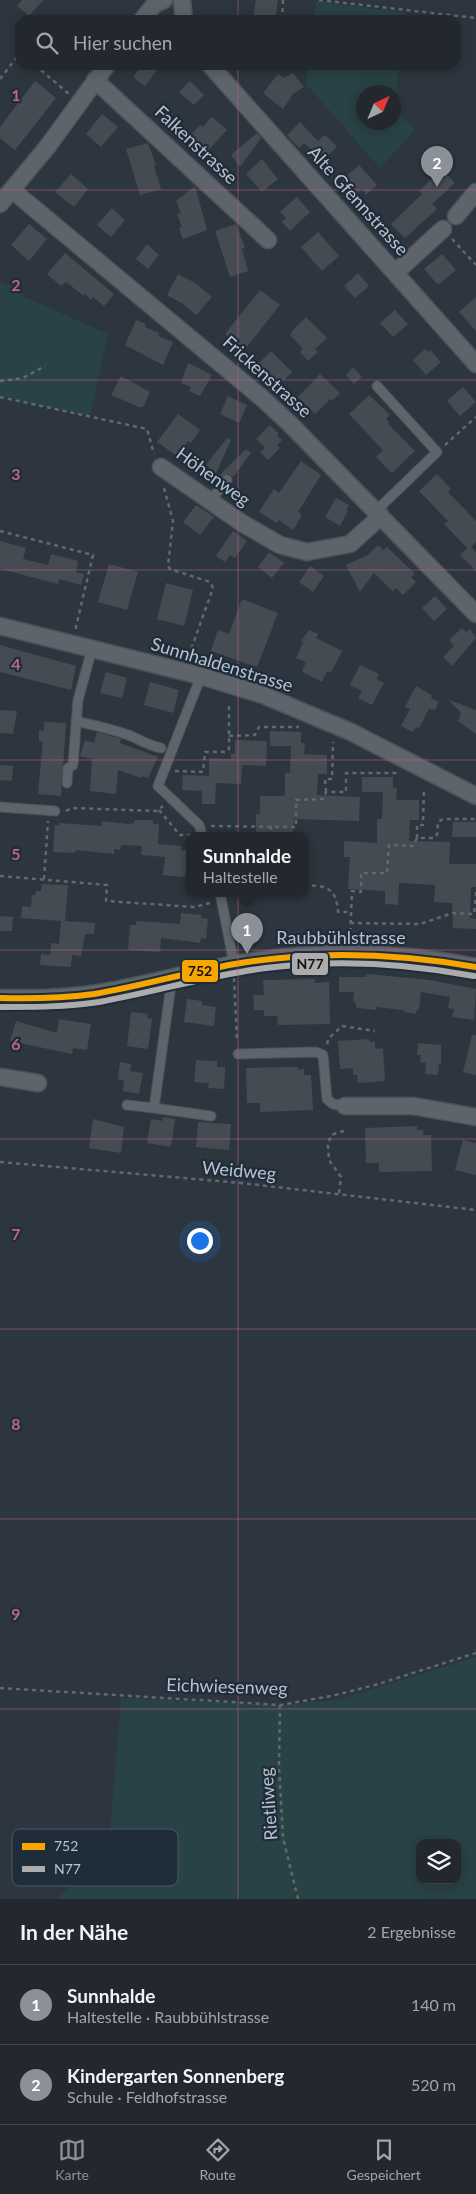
<!DOCTYPE html>
<html lang="de">
<head>
<meta charset="utf-8">
<style>
	:root { --surface:#22282e; --page:#2a3036; --text:#f1f3f6; --muted:#a2a6aa; --line:#3f444a; --accent:#8c9099 }
	body { margin:0; font-family:Lato,sans-serif; background:var(--page); color:var(--text) }
	.controls { position:absolute; right:15px; bottom:15px; display:grid; overflow:hidden; border-radius:10px; box-shadow:0 2px 12px #0003 }
	.controls button { width:45px; height:45px; display:grid; place-items:center; padding:0; border:0; border-bottom:1px solid var(--line); background:var(--surface); color:var(--text); font:25px sans-serif }
	.compass { position:absolute; left:356px; top:85px; width:45px; height:45px; border-radius:50%; background:var(--surface); box-shadow:0 2px 12px #0003; rotate:44deg }
	.you { position:absolute; left:199px; top:1240px; width:18px; height:18px; margin:-12px; border:4px solid #fff; border-radius:50%; background:#1a73e8; box-shadow:0 0 0 8px #1a73e833 }
	.badge { display:grid; place-items:center; width:32px; height:32px; border-radius:50%; background:var(--accent); color:#fff; font-size:16px; font-weight:700 }
	.pin { position:absolute; translate:-50% -41px; filter:drop-shadow(0 1px 2px #0008) }
	.pin::after { content:''; position:absolute; top:26px; width:18px; height:15px; background:inherit; clip-path:polygon(0 0,100% 0,50% 100%) }
	.popup { position:absolute; left:186px; top:832px; width:122px; height:65px; box-sizing:border-box; display:grid; place-content:center; border-radius:10px; background:var(--surface); filter:drop-shadow(0 1px 4px #0005); font-size:16px; white-space:nowrap; color:var(--muted) }
	.popup b { font-size:19px; color:var(--text) }
	.popup::after { content:''; position:absolute; left:50%; top:100%; margin-left:-10px; border:10px solid transparent; border-top-color:var(--surface) }
	.list { margin:0; padding:0; list-style:none }
	h2 { display:flex; justify-content:space-between; align-items:center; height:65px; margin:0; padding:0 20px; font-size:21px }
	h2 small { font-size:16px; font-weight:400; color:var(--muted) }
	.list li { display:grid; grid-template-columns:32px 1fr auto; gap:15px; align-items:center; box-sizing:border-box; height:80px; padding:0 20px; border-top:1px solid var(--line) }
	.list b { display:block; font-size:19px; white-space:nowrap }
	.list p { margin:0; font-size:16px; white-space:nowrap; color:var(--muted) }
	.list em { font-size:16px; font-style:normal; color:var(--muted) }
	.icon { flex:none; width:28px; height:28px; fill:none; stroke:currentColor; stroke-width:2; stroke-linecap:round; stroke-linejoin:round }
	.map { position:relative; flex:none; width:476px; height:1899px; overflow:hidden }
	.search { position:absolute; background:var(--surface); box-shadow:0 2px 12px #0003; left:15px; right:15px; top:15px; height:55px; display:flex; align-items:center; gap:12px; box-sizing:border-box; padding:0 18px; border-radius:15px; color:var(--muted); font-size:19px }
	.sheet { height:225px; background:var(--surface) }
	nav { display:flex; justify-content:space-around; align-items:center; box-sizing:border-box; height:70px; border-top:1px solid var(--line); background:var(--surface); font-size:14px; color:var(--muted) }
	nav a { display:grid; justify-items:center; gap:2px }
	nav .on { color:var(--accent) }
	.map>svg:first-child { display:block }
	.green { fill:#294245; fill-rule:evenodd }
	.building { fill:#454b52 }
	.lines { fill:none; stroke-linecap:round; stroke-linejoin:round }
	.lane-casing { stroke:#4c5258; stroke-width:11 }
	.street-casing { stroke:#4c5258; stroke-width:19 }
	.path { stroke:#61686f; stroke-width:2.5; stroke-dasharray:4 4; stroke-linecap:butt }
	.lane { stroke:#5e646b; stroke-width:9 }
	.street { stroke:#5e646b; stroke-width:16 }
	.bus-1-casing { stroke:#1f2c3a; stroke-width:10 }
	.bus-2-casing { stroke:#1f2c3a; stroke-width:10 }
	.bus-1 { stroke:#f7a600; stroke-width:6 }
	.bus-2 { stroke:#acacac; stroke-width:6 }
	.grid { fill:none; stroke:#be648f; stroke-width:1; stroke-opacity:0.55 }
	.labels { text-anchor:middle; stroke-width:4.5; stroke-linejoin:round; paint-order:stroke }
	.street-label { font-size:18px; fill:#b9c2ce; stroke:#1f2c3a }
	.key { fill:#1f2c3a; stroke:#4d5966; stroke-width:1 }
	.key-label { font-size:14px; fill:#b9c2ce }
	.grid-label { font-size:16px; text-anchor:middle; font-weight:bold; fill:#be648f; stroke:#1f2c3a; stroke-width:4.5; stroke-linejoin:round; paint-order:stroke }
	.line-badge { stroke:#1f2c3a; stroke-width:2 }
	.pale-badge-label { font-size:14px; text-anchor:middle; font-weight:bold; fill:#111 }
</style>
</head>
<body>
<div class="map">
<svg width="476" height="1899" viewBox="0 0 476 1899">
	<rect width="100%" height="100%" fill="#2d363e"/>
	<path class="green" d="M316,1L406,13L405,20H314Z
		M308,65H399L394,109L415,130L380,168L306,84ZM364,92H394V122H364Z
		M0,281L18,289L25,297L108,334L90,416L21,402L0,395Z
		M476,1657V1899H298L288,1862L296,1899H57L109,1845L121,1698L280,1705L337,1700ZM420,1843H457V1880H420Z"/>
	<path class="building" d="M22,0H43L29,16L17,6Z
		M256,0H278L275,20H253Z
		M143,65H161L145,86L133,77Z
		M293,73L304,87L293,94L283,109L263,93L278,74L284,78Z
		M35,81L56,98L15,150L0,138V127Z
		M190,81L204,95L194,105L179,92Z
		M102,114L118,127L101,147L86,134Z
		M212,117L227,130L205,154H200L186,140L200,125L203,127Z
		M300,122L318,141L325,135L337,147L323,160L304,143L299,148L287,135Z
		M257,133L261,138L240,167L231,155Z
		M148,143L156,165L154,166L161,189L140,195L126,149Z
		M262,159L278,179L262,192L246,174Z
		M359,165L377,185L366,195L362,189L354,196L341,181Z
		M442,169L455,183L432,204L437,209L405,238L391,224L422,194L419,191Z
		M71,174L88,189L74,207L55,192Z
		M195,186L207,230L183,239L179,228L182,227L177,214L181,213L176,201Z
		M297,197L310,212L290,231L282,222L286,218L280,212Z
		M112,208L125,220L111,237L97,225Z
		M29,224L47,239L29,261L11,245Z
		M236,224L245,248L242,249L248,271L230,277L215,231Z
		M318,232L339,256L322,271L301,247Z
		M147,244L159,255L148,269L136,259Z
		M65,253L114,294L104,306L93,297L91,300L85,294L84,296L66,282L61,286L47,274Z
		M442,254L456,270L438,285L424,269Z
		M358,273L369,286L355,298L344,286Z
		M178,274L197,284L212,297L196,315L183,304L167,295Z
		M260,290L280,305L245,349L225,334Z
		M476,297V331L459,312Z
		M395,310L408,324L393,337L380,323Z
		M306,317L327,338L315,349L318,352L308,361L300,352L303,349L290,335L292,333L291,332Z
		M136,320L146,324L145,327L159,333L158,336L173,342L163,365L125,345Z
		M425,349L428,352L430,350L441,362L426,375L413,360Z
		M271,351L292,372L276,388L264,375L261,378L253,369Z
		M188,363L212,375L200,396L189,391L191,387L181,383Z
		M353,367L362,377L354,384L346,375Z
		M320,374L340,393L332,401L330,399L315,414L298,397Z
		M121,376L150,392L143,407H139L111,395Z
		M463,387L476,402L460,416L447,401Z
		M369,395L390,415L386,419L389,422L388,424L415,451L392,473L376,457L383,450L349,414Z
		M228,396L247,405L239,423L220,414Z
		M178,414L200,430L191,443L188,441L177,456L157,442Z
		M270,425L279,434L277,436L282,440L277,445L280,448L268,460L260,452L265,448L256,439Z
		M227,438L231,440L216,473L206,465Z
		M246,449L251,453L233,477L228,474L222,477L220,475Z
		M301,461L321,475L298,512L302,515L293,530L279,520L277,523L259,512L274,489L279,493Z
		M437,474L451,489L448,492L476,521V542L471,547L476,552V571L460,555L467,548L444,524L448,521L419,491Z
		M336,498L349,505L346,510L348,511L340,526L325,517Z
		M196,505L214,517L200,535L183,522Z
		M233,531L247,541L235,558L230,555L225,562L216,556Z
		M0,541L26,548L23,559L48,565L51,554L78,561L76,572L84,574L81,585L59,579L58,584L0,569Z
		M378,545L383,550L387,547L415,574L411,577L416,582L403,595L396,588L393,592L374,573L360,592L346,565L368,555Z
		M269,552L284,563L272,578L258,567Z
		M109,564L138,572L127,610L98,602Z
		M310,566L324,576L313,592L299,582Z
		M166,583L193,590L184,626L157,619Z
		M435,596L447,609L434,621L422,608Z
		M242,599L278,613L257,667L211,651L218,630L229,634Z
		M462,628L466,632L470,629L476,638L452,666L443,657L454,646L449,640Z
		M309,630L318,634L316,638L342,651L331,673L327,671L322,682L302,672L306,662L296,658L303,642L301,641Z
		M0,645L76,666L71,690L0,672Z
		M360,665L379,674L377,679L384,683L372,705L358,698L362,691L350,685Z
		M106,672L127,678L122,698L100,693Z
		M150,682L179,690L173,713L144,705Z
		M416,686L432,695L431,698L439,702L435,710L429,709L419,728L416,727L413,732L401,726L410,709L405,707Z
		M449,700L476,710V734L458,721L461,713Z
		M0,710L17,711L13,734L0,733Z
		M44,722L66,723L61,796L38,794L43,741H39V730L44,731Z
		M270,731L301,732V743H305L304,754L327,755V774H318L317,795L360,797L359,821L294,819L293,835H256V814H260V796H285V773H290L291,746H270Z
		M97,732L121,739L120,743L158,757L148,778L142,776L141,778L118,770L116,794L90,791L92,759L80,756L85,740L94,743Z
		M235,740L267,741L266,766L242,765L241,784L216,783L215,804H202V791L182,790L183,775L209,776V758L231,759V754H235Z
		M0,765L13,766L12,781L0,780Z
		M362,777H393V788H397L396,800H419V820H410L409,841L450,842L449,864H476V887H471L470,918L476,919V929L453,928L452,903L434,902L435,885L399,883L398,905L385,904V891L348,889L350,857H344V841L377,843V819H382L383,792H362Z
		M135,820H153V824H159L158,844L181,846V850H186V853H190V874L185,873V877L163,875L165,857L141,855L142,846L121,845L120,850L114,849V854L76,850L75,853L53,852L55,825L59,826V823L102,826V821L129,824L134,823Z
		M453,822H476V837H452Z
		M42,884L68,885L65,921L95,923L94,934H85L81,956L72,955L71,967L40,965L41,954L50,955L51,943L59,944L61,921L21,918L22,906L31,907L32,895H35L36,891H41Z
		M181,913L202,915L201,918L208,919L206,939L201,938L200,943L161,938L160,952L128,950L130,925H136V921L180,924Z
		M0,916L13,917L12,931H0Z
		M367,974L430,980L476,989L474,1020L452,1017L454,1009L448,1008L450,997L421,992L419,1009H417L416,1014L404,1012V1010L376,1007V1010L357,1008L355,1002L353,1001L354,992H339V977H366Z
		M315,979V983L329,982L330,1024L278,1025L277,1016H264V1010H254L253,995H264L263,980Z
		M187,999L202,1001V1005L216,1007L214,1026L184,1022Z
		M131,1012L148,1014L147,1018L152,1019L148,1049L127,1046Z
		M59,1019L91,1024L87,1050L73,1048L72,1054L10,1041L16,1021L57,1033Z
		M472,1035H476V1075L463,1072Z
		M369,1039L370,1042H375V1049L383,1048L385,1081L358,1083L357,1075H353V1068L340,1069L338,1041Z
		M418,1043L441,1045V1064L439,1063L438,1075L425,1074L426,1063L420,1062L421,1055H417Z
		M196,1060L217,1061V1067H225L224,1089L208,1088L209,1083L194,1082Z
		M120,1062L131,1064L130,1071L143,1073L139,1094L123,1091L124,1081L118,1079Z
		M298,1067V1070L304,1069V1075H311L313,1110L260,1112V1103H247L246,1068Z
		M163,1117L175,1119L171,1147L147,1143L151,1119L162,1121Z
		M93,1119L124,1127L121,1153L89,1148Z
		M198,1122L231,1124L229,1150L196,1147Z
		M417,1126V1130H423V1135H431L432,1171L379,1172V1163H366L365,1128Z
		M463,1140L476,1143V1175L455,1170Z"/>
	<g class="lines">
		<defs>
			<path id="lane" d="M210,501L227,480
				M376,511L437,452L377,386
				M201,676L158,786L199,825L202,835
				M76,721C94,725 113,729 131,736C142,741 148,745 161,748
				M67,783L68,768L73,765L78,700L92,649
				M0,807L55,811
				M220,893L234,964
				M172,978L154,1108L211,1116
				M238,1054L316,1052L323,1055L327,1099L333,1104L345,1106
				M127,1105L154,1108"/>
			<path id="street" d="M182,0L184,20
				M142,20L155,4L164,0
				M210,65L476,364
				M95,80L268,240
				M12,190L262,398L291,425L476,614
				M0,204L48,146L107,65
				M456,216L476,192
				M395,273L443,229
				M161,467L242,523L280,545L307,552L350,544L381,516
				M0,626L201,676L263,695L351,732L476,796
				M0,998C36,999 74,998 109,991C152,984 193,971 235,964C314,950 397,951 476,967
				M0,1077L38,1083
				M345,1106H413L476,1117"/>
		</defs>
		<use href="#lane" class="lane-casing"/>
		<use href="#street" class="street-casing"/>
		<path class="path" d="M319,0L476,18
			M282,20L283,0
			M35,65L69,94
			M0,79L20,53
			M452,239L476,265
			M0,381L23,378L45,366
			M0,397L147,429L154,454
			M445,445L476,417
			M164,488L173,521L168,566L170,569L210,582L213,588L188,658
			M0,531L93,555L75,631
			M229,736L255,735L259,727H299
			M175,771L203,772L205,752H226L229,749V702
			M326,792L325,779H332L333,742
			M159,810L180,835H191
			M66,811L72,808L157,811L163,806
			M211,826L296,827V800L323,799L326,792H346V773H397
			M271,826V835
			M417,838V825H423L424,788
			M0,876L107,885L106,901L194,907L210,903
			M44,879L48,821
			M304,885C327,886 336,887 338,912H351
			M350,923L420,924L453,913L474,914L476,892
			M350,940L352,891L361,892V873H387L389,845L413,846L417,838H434L437,835L438,822L443,819H476
			M234,978L237,1042
			M327,1044L329,1038L342,1026L375,1031
			M0,1162L241,1183L476,1210
			M339,1193L341,1177L329,1160L328,1145L331,1135L346,1130
			M0,1688L280,1705L331,1696L375,1685L476,1653
			M280,1705L279,1766L283,1838L298,1899"/>
		<use href="#lane" class="lane"/>
		<use href="#street" class="street"/>
		<defs>
			<path id="bus-1" d="M0,998C32,999 63,998 94,994C142,986 188,972 235,964C316,950 396,953 476,967"/>
			<path id="bus-2" d="M0,1007C33,1007 66,1007 99,1002C155,992 210,975 266,968C336,959 405,963 474,976"/>
		</defs>
		<use href="#bus-1" class="bus-1-casing"/>
		<use href="#bus-2" class="bus-2-casing"/>
		<use href="#bus-1" class="bus-1"/>
		<use href="#bus-2" class="bus-2"/>
	</g>
	<path class="grid" d="M238,0V20M238,65V1899M0,190H476M0,380H476M0,570H476M0,760H476M0,950H476M0,1139H476M0,1329H476M0,1519H476M0,1709H476"/>
	<g class="labels">
		<g class="street-label">
			<text transform="translate(196 145) rotate(43)" y="6">Falkenstrasse</text>
			<text transform="translate(358 201) rotate(48)" y="6">Alte Gfennstrasse</text>
			<text transform="translate(267 377) rotate(42)" y="6">Frickenstrasse</text>
			<text transform="translate(213 477) rotate(36)" y="6">Höhenweg</text>
			<text transform="translate(222 665) rotate(17)" y="6">Sunnhaldenstrasse</text>
			<text x="341" y="944">Raubbühlstrasse</text>
			<text transform="translate(239 1171) rotate(5)" y="6">Weidweg</text>
			<text transform="translate(227 1687) rotate(2)" y="6">Eichwiesenweg</text>
			<text transform="translate(269 1804) rotate(-94)" y="6">Rietliweg</text>
		</g>
	</g>
	<rect x="12" y="1829" width="166" height="57" rx="8" class="key"/>
	<rect x="22" y="1843" width="23" height="7" fill="#f7a600"/>
	<rect x="22" y="1866" width="23" height="6" fill="#acacac"/>
	<g class="key-label">
		<text x="54" y="1851">752</text>
		<text x="54" y="1874">N77</text>
	</g>
	<g class="grid-label">
		<text x="16" y="101">1</text>
		<text x="16" y="291">2</text>
		<text x="16" y="480">3</text>
		<text x="16" y="670">4</text>
		<text x="16" y="860">5</text>
		<text x="16" y="1050">6</text>
		<text x="16" y="1240">7</text>
		<text x="16" y="1430">8</text>
		<text x="16" y="1620">9</text>
	</g>
	<g class="line-badge">
		<rect x="291" y="952" width="38" height="24" rx="5" fill="#acacac"/>
		<rect x="181" y="959" width="38" height="24" rx="5" fill="#f7a600"/>
	</g>
	<g class="pale-badge-label">
		<text x="310" y="969">N77</text>
		<text x="200" y="976">752</text>
	</g>
</svg>
<div class="controls">
<button><svg class="icon" aria-label="layers" viewBox="0 0 24 24"><path d="M12 4l9 5-9 5-9-5zM3 14l9 5 9-5"/></svg></button>
</div>
<svg class="compass" viewBox="-18 -18 36 36"><path d="M0-13l5 13h-10z" fill="#e53935"/><path d="M0 13l5-13h-10z" fill="#a2a6aa"/></svg>
<div class="you"></div>
<div class="pin badge" style="left:247px;top:954px">1</div>
<div class="popup"><b>Sunnhalde</b>Haltestelle</div>
<div class="pin badge" style="left:437px;top:187px">2</div>
<div class="search"><svg class="icon" aria-label="search" viewBox="0 0 24 24"><circle cx="10" cy="10" r="6"/><path d="M15 15l6 6"/></svg>Hier suchen</div>
</div>
<section class="sheet">
<h2>In der Nähe<small>2 Ergebnisse</small></h2>
<ul class="list">
<li><span class="badge">1</span><div><b>Sunnhalde</b><p>Haltestelle · Raubbühlstrasse</p></div><em>140 m</em></li>
<li><span class="badge">2</span><div><b>Kindergarten Sonnenberg</b><p>Schule · Feldhofstrasse</p></div><em>520 m</em></li>
</ul>
</section>
<nav>
<a class="on"><svg class="icon" aria-label="map" viewBox="0 0 24 24"><path d="M3 6l6-2 6 2 6-2v14l-6 2-6-2-6 2zM9 4v14M15 6v14"/></svg>Karte</a>
<a><svg class="icon" aria-label="directions" viewBox="0 0 24 24"><path d="M12 3l9 9-9 9-9-9zM9 14v-3h6M13 9l2 2-2 2"/></svg>Route</a>
<a><svg class="icon" aria-label="saved" viewBox="0 0 24 24"><path d="M7 4h10v16l-5-4-5 4z"/></svg>Gespeichert</a>
</nav>
</body>
</html>
